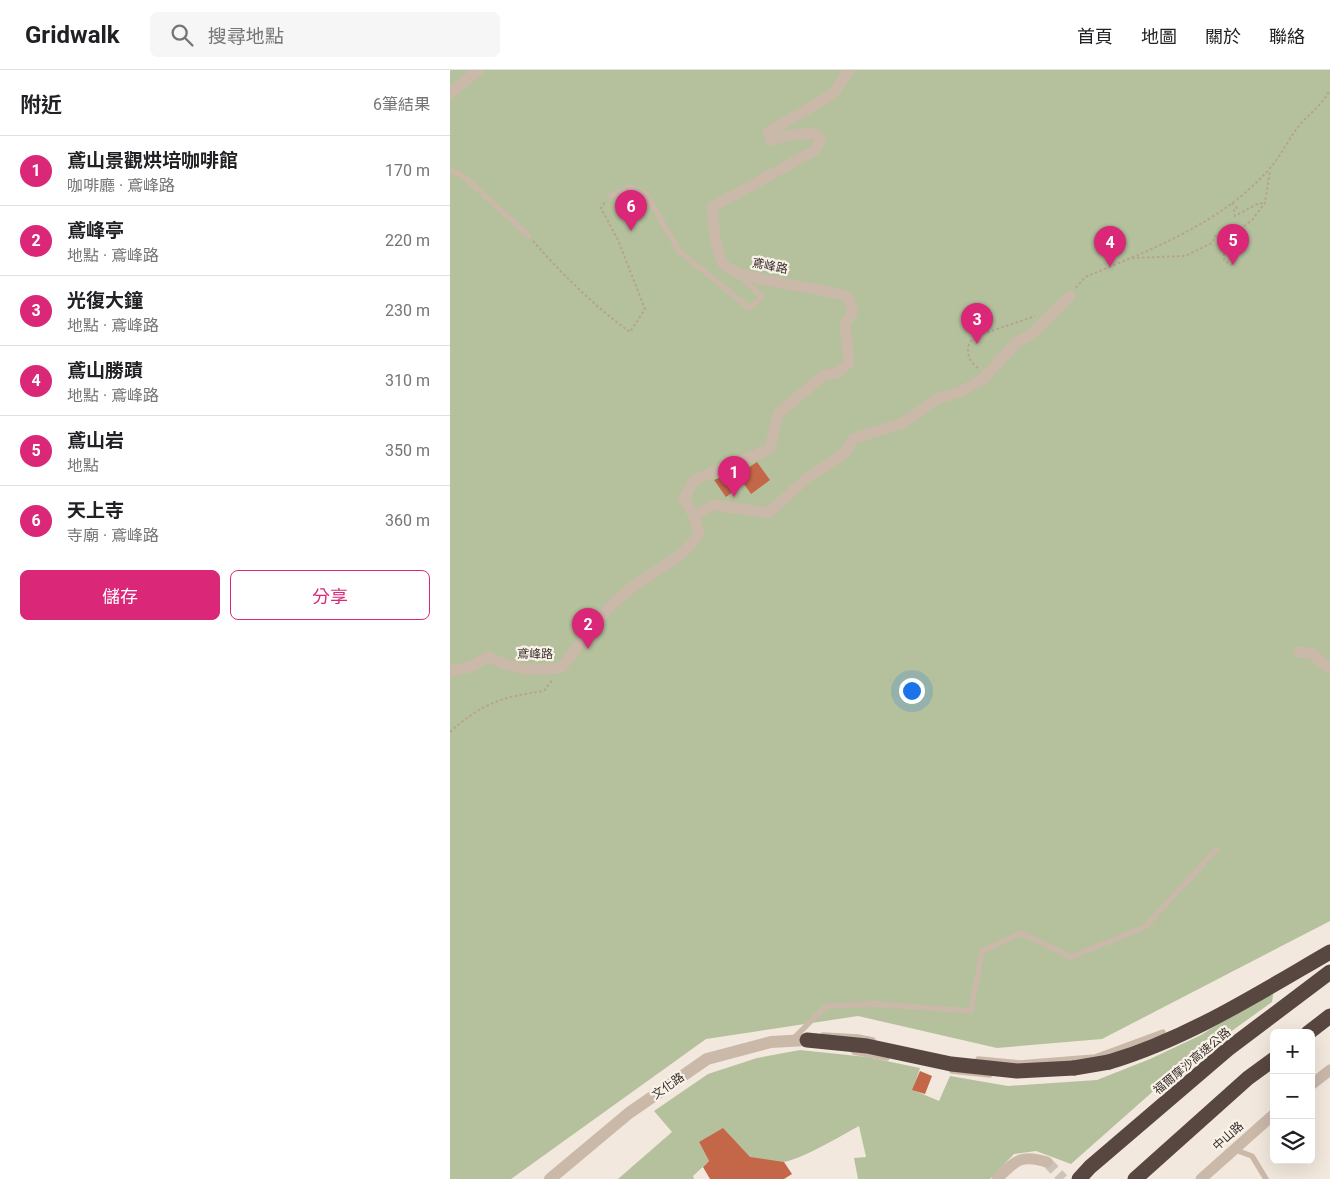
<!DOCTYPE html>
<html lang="zh-TW">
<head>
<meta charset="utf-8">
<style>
	:root { --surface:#fff; --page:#f6f6f6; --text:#202124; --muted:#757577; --line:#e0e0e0; --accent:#db2777 }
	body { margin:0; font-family:Roboto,"Noto Sans TC",sans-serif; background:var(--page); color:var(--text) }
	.controls { position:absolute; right:15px; bottom:15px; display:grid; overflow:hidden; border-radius:8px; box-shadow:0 5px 20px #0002 }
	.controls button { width:45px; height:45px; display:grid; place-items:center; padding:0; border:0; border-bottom:1px solid var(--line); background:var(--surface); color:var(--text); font:25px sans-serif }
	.you { position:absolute; left:461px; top:620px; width:18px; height:18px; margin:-12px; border:4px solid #fff; border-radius:50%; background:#1a73e8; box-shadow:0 0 0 8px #1a73e833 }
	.badge { display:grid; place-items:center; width:32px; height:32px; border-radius:50%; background:var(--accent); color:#fff; font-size:16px; font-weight:700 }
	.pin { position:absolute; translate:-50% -41px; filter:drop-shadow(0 1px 2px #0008) }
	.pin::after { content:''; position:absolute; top:26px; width:18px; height:15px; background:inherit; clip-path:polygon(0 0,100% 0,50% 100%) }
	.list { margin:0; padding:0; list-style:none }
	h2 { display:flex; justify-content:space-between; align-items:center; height:65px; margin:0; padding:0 20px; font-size:21px }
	h2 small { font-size:16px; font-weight:400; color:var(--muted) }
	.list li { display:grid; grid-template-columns:32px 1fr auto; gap:15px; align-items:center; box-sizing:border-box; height:70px; padding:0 20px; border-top:1px solid var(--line) }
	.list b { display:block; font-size:19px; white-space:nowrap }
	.list p { margin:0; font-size:16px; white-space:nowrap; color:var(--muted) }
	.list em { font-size:16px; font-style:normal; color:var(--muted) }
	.actions { display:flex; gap:10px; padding:15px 20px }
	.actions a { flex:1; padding:11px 0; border:1px solid var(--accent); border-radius:8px; text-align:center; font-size:18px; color:var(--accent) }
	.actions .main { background:var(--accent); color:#fff }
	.icon { flex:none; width:28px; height:28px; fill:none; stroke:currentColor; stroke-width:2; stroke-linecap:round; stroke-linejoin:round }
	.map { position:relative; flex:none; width:880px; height:1109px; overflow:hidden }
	header { display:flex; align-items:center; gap:30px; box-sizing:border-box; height:70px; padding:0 25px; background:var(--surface); border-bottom:1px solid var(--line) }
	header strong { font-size:24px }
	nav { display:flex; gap:28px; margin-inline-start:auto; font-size:18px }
	.search { width:350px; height:45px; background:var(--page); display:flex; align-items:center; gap:12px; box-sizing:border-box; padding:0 18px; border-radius:8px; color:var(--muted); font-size:19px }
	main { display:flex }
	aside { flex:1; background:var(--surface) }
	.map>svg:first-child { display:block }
	.green { fill:#b5c19d }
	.building { fill:#c46749 }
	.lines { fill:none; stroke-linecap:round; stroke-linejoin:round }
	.minor-tunnel { stroke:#cdc3b9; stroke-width:11; stroke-dasharray:11 5.5; stroke-linecap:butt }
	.path { stroke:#b6a293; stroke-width:2; stroke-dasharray:2.5 2.5; stroke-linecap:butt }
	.service { stroke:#cab8a9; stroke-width:5.5 }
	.minor { stroke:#cab8a9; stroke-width:11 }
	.tertiary { stroke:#cab8a9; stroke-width:12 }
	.motorway { stroke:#584740; stroke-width:15 }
	.motorway-bridge { stroke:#584740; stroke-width:15 }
	.labels { text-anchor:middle; stroke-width:4.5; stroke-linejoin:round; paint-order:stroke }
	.street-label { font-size:12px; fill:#372d29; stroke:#f9f2e9 }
</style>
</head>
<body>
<header>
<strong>Gridwalk</strong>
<div class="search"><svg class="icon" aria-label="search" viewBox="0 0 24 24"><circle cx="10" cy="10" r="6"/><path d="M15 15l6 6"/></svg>搜尋地點</div>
<nav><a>首頁</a><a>地圖</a><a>關於</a><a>聯絡</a></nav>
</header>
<main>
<aside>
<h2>附近<small>6筆結果</small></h2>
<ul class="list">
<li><span class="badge">1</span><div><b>鳶山景觀烘培咖啡館</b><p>咖啡廳 · 鳶峰路</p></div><em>170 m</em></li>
<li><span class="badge">2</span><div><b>鳶峰亭</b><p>地點 · 鳶峰路</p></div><em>220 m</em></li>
<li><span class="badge">3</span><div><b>光復大鐘</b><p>地點 · 鳶峰路</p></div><em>230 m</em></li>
<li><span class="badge">4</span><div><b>鳶山勝蹟</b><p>地點 · 鳶峰路</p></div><em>310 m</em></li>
<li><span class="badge">5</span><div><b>鳶山岩</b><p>地點</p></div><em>350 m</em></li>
<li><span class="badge">6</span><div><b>天上寺</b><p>寺廟 · 鳶峰路</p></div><em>360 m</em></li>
</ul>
<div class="actions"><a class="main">儲存</a><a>分享</a></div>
</aside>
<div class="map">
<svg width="880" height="1109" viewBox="0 0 880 1109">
	<rect width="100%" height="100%" fill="#f2e8dd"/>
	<path class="green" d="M0,0H880V851L652,969L547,978L408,946L256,969L61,1109H0Z
		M824,919L822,932L726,1001L621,1094L586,1081L564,1084L540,1109H408L404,1088L416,1087L409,1056C394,1064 347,1092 332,1092C304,1092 276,1080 249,1072L259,1091L243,1106L244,1109H168L222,1062L204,1041L258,1004L307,988L350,980L417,987L470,998L463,1020L489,1031L500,1006L558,1016L647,1010L700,989L751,965Z"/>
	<path class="building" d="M307,392L320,410L301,424L294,414L276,427L264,410L281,403L284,407Z
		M470,1001L482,1006L475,1024L462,1020Z
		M273,1058L300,1087L334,1092L342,1104L334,1109H260L253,1097L259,1091L249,1072Z"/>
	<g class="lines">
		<path class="minor-tunnel" d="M597,1092L613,1109"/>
		<path class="path" d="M782,133L787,138L784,140L785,146L807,134L814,133
			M83,171C111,203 146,238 180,262L195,239L168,170L151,138L155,132
			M682,188L735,186L762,173L765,166L774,168V191L783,195L787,162L802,150L815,133L820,100
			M626,218L635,207C700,180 773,153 820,98C831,86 838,70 848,57C860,42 869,39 880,20
			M528,298C517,290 514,277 524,267L585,246
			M0,662C32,633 52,627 94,621L103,609"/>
		<path class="service" d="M0,100L13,106L79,166
			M160,126L181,117L196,124L229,181L299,238L312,227L291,207
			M373,965L408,967L423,970
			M343,969L376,936L427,934L521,941L532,881L571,863L621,887L695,857L767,779
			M404,982L437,988
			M528,989L570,993L645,987L713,962
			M502,1001L540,1005
			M783,1079L802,1086L816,1109"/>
		<path class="minor" d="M0,23L29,0
			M244,446L234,429L244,410L320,379L328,344L374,305L387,303L399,293L395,254L403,241L398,227C373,216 284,212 273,193C264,176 264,155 262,137L364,81L370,72L369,67L366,64H345L321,70L318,62L383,24L399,0
			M849,582L861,583L880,599
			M0,601L19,597L39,587C66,601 81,600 111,598C133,570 151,541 180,519C203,501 233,489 249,464L244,446L264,435L318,443L357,408L394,384L403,369L453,353L487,329L512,321L533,309L568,271L581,265L620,226
			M861,1015L880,1000
			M547,1109C566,1090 571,1084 597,1092
			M751,1109L824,1044"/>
		<path class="tertiary" d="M100,1109L179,1043L257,989L321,972L357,970"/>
		<path class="motorway" d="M858,963L880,946
			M357,970L417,976L501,994L567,1001L624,998
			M659,992C739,968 809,923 880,882
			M629,1109L640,1097L778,979L880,902
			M685,1109L798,1008L824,989"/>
		<path class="motorway-bridge" d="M624,998L659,992"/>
	</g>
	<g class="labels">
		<g class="street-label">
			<text transform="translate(320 196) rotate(11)" y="4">鳶峰路</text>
			<text transform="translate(85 584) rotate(1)" y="4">鳶峰路</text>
			<text transform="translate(742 991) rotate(-40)" y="4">福爾摩沙高速公路</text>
			<text transform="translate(218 1016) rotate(-35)" y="4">文化路</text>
			<text transform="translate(778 1066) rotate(-42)" y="4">中山路</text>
		</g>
	</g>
</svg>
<div class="controls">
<button>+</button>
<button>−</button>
<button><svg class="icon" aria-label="layers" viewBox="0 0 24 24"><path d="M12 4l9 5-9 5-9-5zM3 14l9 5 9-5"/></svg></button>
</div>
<div class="you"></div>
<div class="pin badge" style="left:284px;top:427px">1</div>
<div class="pin badge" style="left:138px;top:579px">2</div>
<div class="pin badge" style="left:527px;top:274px">3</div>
<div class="pin badge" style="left:660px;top:197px">4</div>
<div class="pin badge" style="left:783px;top:195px">5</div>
<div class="pin badge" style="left:181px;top:161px">6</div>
</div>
</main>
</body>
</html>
